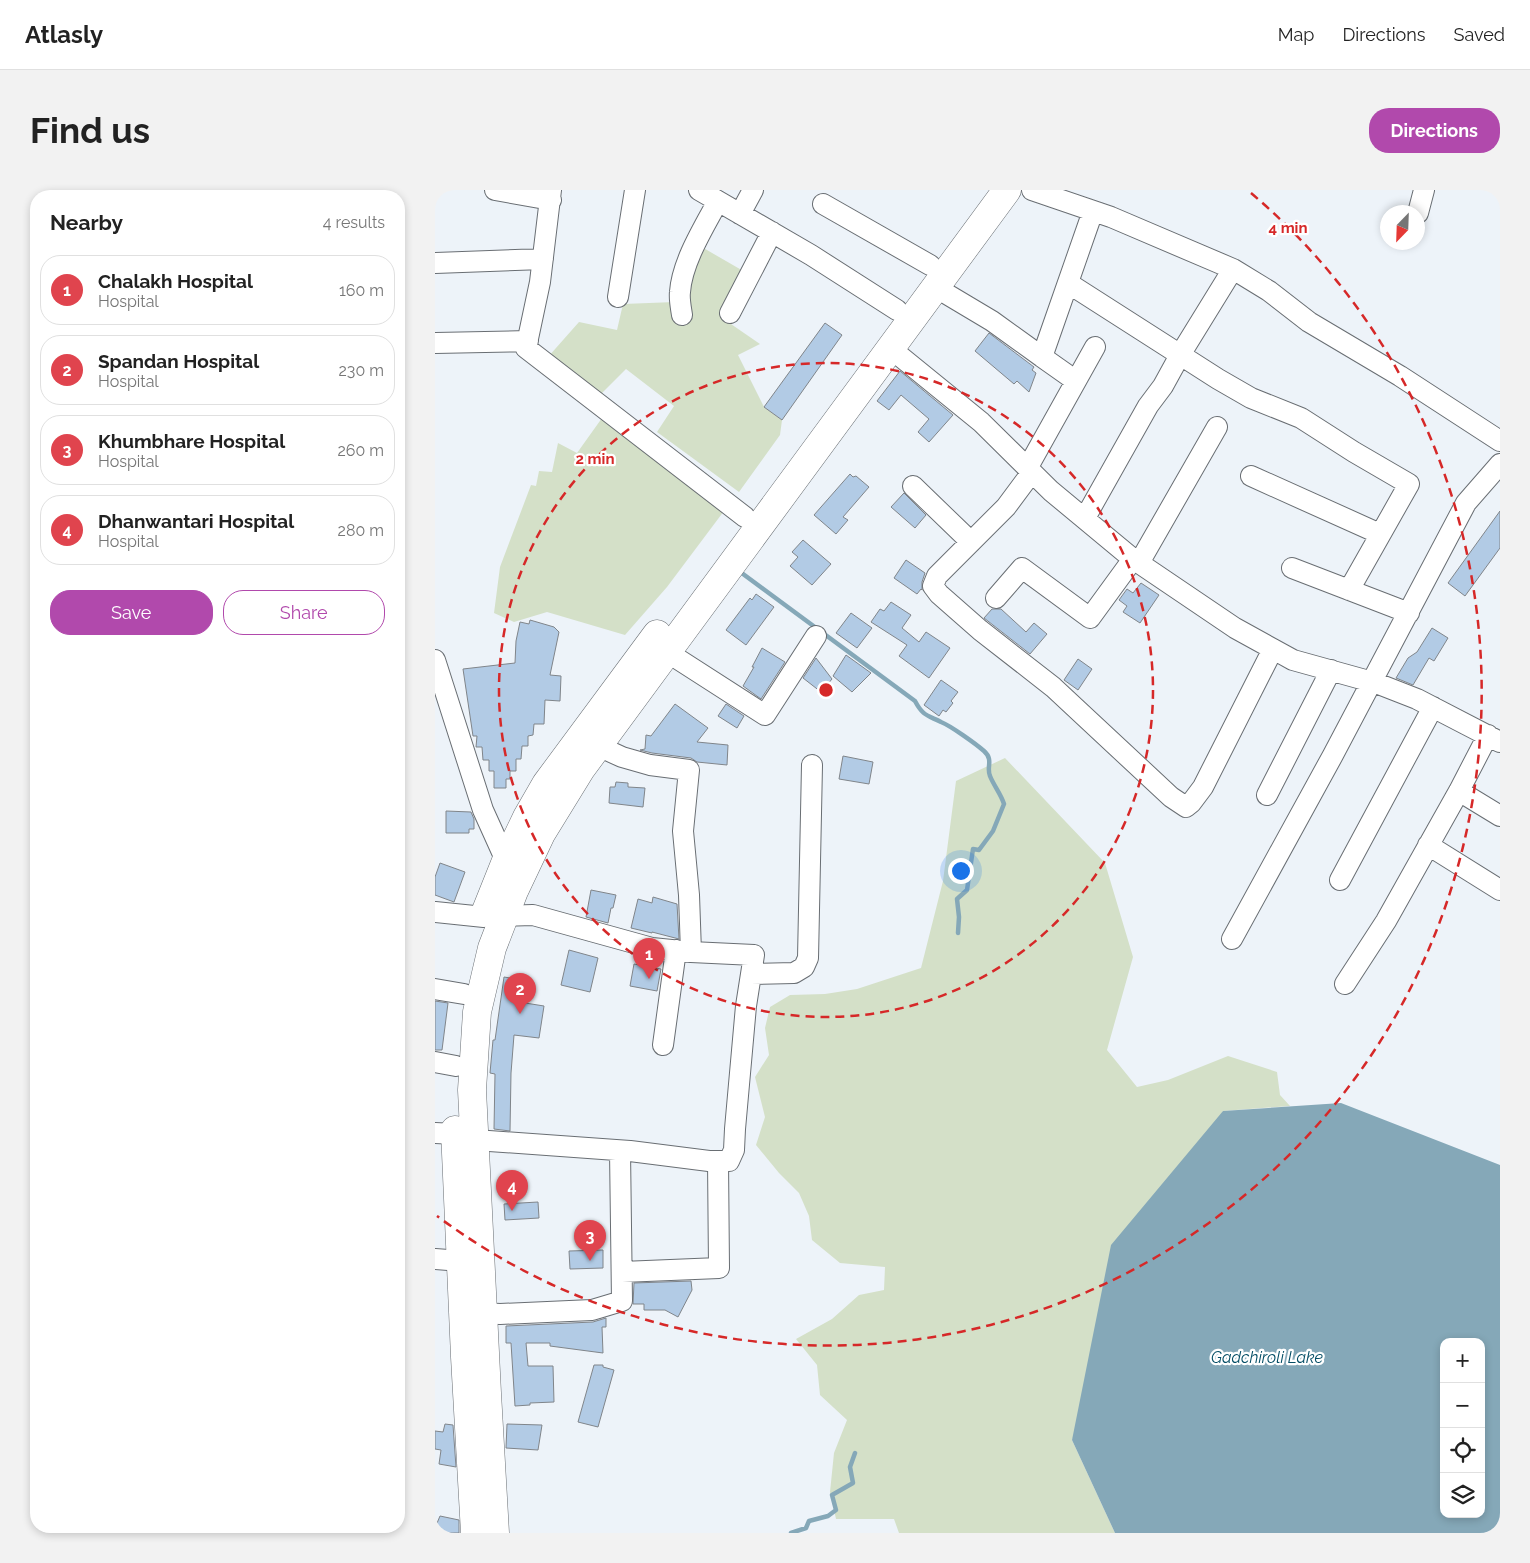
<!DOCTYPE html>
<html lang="en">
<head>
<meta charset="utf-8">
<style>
	:root { --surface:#fff; --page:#f2f2f2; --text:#222; --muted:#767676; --line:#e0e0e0; --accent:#b149ac }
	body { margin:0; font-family:Raleway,sans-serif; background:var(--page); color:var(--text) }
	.controls { position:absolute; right:15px; bottom:15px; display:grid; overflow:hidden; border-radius:10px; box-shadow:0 2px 8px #0003 }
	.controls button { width:45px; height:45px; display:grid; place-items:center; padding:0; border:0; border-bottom:1px solid var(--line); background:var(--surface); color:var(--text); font:25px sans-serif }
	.compass { position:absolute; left:945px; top:15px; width:45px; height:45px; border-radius:50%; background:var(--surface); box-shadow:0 2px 8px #0003; rotate:203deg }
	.you { position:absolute; left:525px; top:680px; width:18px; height:18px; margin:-12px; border:4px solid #fff; border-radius:50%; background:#1a73e8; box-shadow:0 0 0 8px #1a73e833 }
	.badge { display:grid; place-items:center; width:32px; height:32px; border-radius:50%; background:var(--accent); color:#fff; font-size:16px; font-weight:700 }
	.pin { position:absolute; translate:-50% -41px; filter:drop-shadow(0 1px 2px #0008) }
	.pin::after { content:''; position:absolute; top:26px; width:18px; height:15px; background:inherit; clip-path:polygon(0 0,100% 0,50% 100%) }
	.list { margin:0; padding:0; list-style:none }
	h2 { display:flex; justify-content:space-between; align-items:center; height:65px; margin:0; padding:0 20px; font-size:21px }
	h2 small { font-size:16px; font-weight:400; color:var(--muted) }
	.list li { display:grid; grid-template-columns:32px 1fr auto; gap:15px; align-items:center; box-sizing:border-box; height:70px; margin:0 10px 10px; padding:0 10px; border:1px solid var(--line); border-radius:20px }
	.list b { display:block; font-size:19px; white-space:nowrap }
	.list p { margin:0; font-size:16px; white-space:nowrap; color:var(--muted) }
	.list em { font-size:16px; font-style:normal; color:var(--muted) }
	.actions { display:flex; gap:10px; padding:15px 20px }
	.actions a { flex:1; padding:11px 0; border:1px solid var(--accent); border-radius:20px; text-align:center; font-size:18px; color:var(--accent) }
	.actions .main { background:var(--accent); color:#fff }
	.icon { flex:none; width:28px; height:28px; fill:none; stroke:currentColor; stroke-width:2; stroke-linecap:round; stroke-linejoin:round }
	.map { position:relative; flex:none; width:1065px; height:1343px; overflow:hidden; border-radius:20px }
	header { display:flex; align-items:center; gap:30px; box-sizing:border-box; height:70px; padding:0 25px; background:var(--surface); border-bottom:1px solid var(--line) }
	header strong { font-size:24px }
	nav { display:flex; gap:28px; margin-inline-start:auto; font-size:18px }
	.intro { display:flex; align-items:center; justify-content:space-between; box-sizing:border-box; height:120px; padding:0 30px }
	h1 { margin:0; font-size:35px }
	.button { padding:12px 22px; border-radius:20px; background:var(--accent); color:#fff; font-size:18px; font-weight:700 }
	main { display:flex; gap:30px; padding:0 30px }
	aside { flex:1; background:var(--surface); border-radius:20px; box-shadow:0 2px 8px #0003 }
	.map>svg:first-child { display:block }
	.green { fill:#d4e0c8 }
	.water { fill:#85a8b8; fill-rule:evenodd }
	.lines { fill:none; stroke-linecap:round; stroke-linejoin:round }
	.stream { stroke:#85a8b8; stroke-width:4.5 }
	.building { fill:#b2cbe5; stroke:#80858a }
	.minor-casing { stroke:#696e73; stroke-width:22 }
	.highway-casing { stroke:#696e73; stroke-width:29 }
	.minor { stroke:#fff; stroke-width:20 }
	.highway { stroke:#fff; stroke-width:28 }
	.ring { fill:none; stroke:#d62828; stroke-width:2.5; stroke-dasharray:9 6 }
	.labels { text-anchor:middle; stroke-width:4.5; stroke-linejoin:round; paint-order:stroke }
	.water-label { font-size:16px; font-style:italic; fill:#024c64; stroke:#fff }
	.centre { fill:#d62828; stroke:#fff; stroke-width:2.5 }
	.ring-label { font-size:15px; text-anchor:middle; font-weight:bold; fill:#d62828; stroke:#fff; stroke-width:4.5; stroke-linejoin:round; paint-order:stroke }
</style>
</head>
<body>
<header>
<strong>Atlasly</strong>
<nav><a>Map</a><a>Directions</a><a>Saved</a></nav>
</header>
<div class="intro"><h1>Find us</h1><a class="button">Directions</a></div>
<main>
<aside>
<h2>Nearby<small>4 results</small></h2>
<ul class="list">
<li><span class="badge" style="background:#e0444e">1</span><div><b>Chalakh Hospital</b><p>Hospital</p></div><em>160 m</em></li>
<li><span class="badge" style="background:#e0444e">2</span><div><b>Spandan Hospital</b><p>Hospital</p></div><em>230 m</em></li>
<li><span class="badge" style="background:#e0444e">3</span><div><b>Khumbhare Hospital</b><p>Hospital</p></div><em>260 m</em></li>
<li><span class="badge" style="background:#e0444e">4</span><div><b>Dhanwantari Hospital</b><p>Hospital</p></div><em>280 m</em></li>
</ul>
<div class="actions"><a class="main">Save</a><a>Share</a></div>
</aside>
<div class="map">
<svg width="1065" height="1343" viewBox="0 0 1065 1343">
	<rect width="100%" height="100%" fill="#edf3f9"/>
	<path class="green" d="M265,56L310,82L293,132L325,154L303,165L329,217L347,230L345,245L304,302L222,242L239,216L191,179L166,204L113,167L144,132L182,140L188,114L240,112Z
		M167,228L292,317L232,397L190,445L112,422L79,432L59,423L65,377L96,295L101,296L104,281L117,282L123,253L142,263Z
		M570,568L670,673L698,767L672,860L702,897L733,890L793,866L842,882L845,905L855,916L788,921L637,1250L680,1343H464L459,1329H401L395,1302L399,1263L412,1230L385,1205L382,1175L361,1149L397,1129L424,1105L449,1100L450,1077L405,1073L377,1050L374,1026L364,1003L344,983L321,955L330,927L320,887L334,865L330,838L335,817L355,805L390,804L422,799L486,778L508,691L521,591Z"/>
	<path class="water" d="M906,913L1065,975V1343H680L637,1250L676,1055L788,921ZM1009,1152H1046V1324H1009Z"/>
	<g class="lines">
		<path class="stream" d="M304,381L480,511C488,526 492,525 506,532C516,536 541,554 549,561C559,570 551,577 555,586C559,596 566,604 569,614L558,641L544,660L538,659L532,700L522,709L524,727L523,743
			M356,1343L371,1338L374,1331L393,1326L401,1320L397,1305L418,1293L415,1277L420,1263"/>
	</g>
	<path class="building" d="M390,133L407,145L347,230L329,217Z
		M554,143L599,177L597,180L601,183L594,202L582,191L579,194L540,161Z
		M465,181L518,225L494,252L483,242L494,229L466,205L454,220L442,211Z
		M415,284L418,287L421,286L434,297L408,327L413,330L401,344L379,325Z
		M469,303L491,325L480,338L456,317Z
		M1065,321V358L1030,406L1013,393Z
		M368,350L396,374L377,395L355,376L363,367L357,362Z
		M471,370L490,383L487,392V400L486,399L482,404L459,388Z
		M706,393L724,405L705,433L688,422L692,416L684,410L692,399L698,403Z
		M321,404L339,417L311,455L291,440L315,408L317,410Z
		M456,412L476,425L467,438L484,452L491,442L515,458L494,488L464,466L472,455L436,432L445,419L449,421Z
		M557,419H566L591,442L599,433L612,444L595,464L549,428Z
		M416,423L437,438L422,458L401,443Z
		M95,430L119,437L124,442L115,485L126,486L125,511L110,510L109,534H99L98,545L93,546V556H87L86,569H81V581H75V589H71V598H59V581H54V570H48L47,557H41L42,546H38L28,479L80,473L81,451L85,432L94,434Z
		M997,438L1013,448L999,471L994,468L978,495L961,488L973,468L982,462Z
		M327,458L350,472L326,509L308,496L319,477H317Z
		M411,465L436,483L417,502L398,486Z
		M381,468L397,489L386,502L368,488Z
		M643,469L657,479L643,500L629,490Z
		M506,490L523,502L516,511L518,513L511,522L508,520L504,526L489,515Z
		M240,514L273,538L262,552L293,555L292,575L262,572L256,568L217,563L205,560L210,559L211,545L216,546Z
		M291,514L309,526L302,538L283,526Z
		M408,566L438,572L434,594L404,589Z
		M181,592L193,593V597L210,598L208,617L174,613L175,597H180Z
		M11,621L36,622L39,629V639H34V643H11Z
		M5,673L30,682L19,712L0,705V687Z
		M156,700L181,705L178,718H176L173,733L151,727Z
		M218,707L242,714L244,749L217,742V743L196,738L203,709L217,713Z
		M134,760L163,768L155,802L126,795Z
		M199,774L226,779L222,801L195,796Z
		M69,787L87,790L84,812L109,816L104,848L79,845L76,883L75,941L59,939L60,884L55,883L58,850H60Z
		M0,811L13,813L7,860H0Z
		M103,1012L104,1028L70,1030L69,1014Z
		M168,1060V1078L135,1079L134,1061Z
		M256,1091L257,1100L243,1127L230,1120H209V1114H198L199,1093Z
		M171,1128V1137H167L168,1163L115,1156V1153H91L93,1176H118L119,1212L95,1213V1215L80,1216L76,1153H71V1136L158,1132Z
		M159,1175H168V1177L179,1180L163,1237L143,1232Z
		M10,1234L18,1235L21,1277L4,1274L6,1260L0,1259V1241L8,1242Z
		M72,1234L107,1235L103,1260L71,1258Z
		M5,1326L24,1330V1343H3L4,1340L0,1338Z"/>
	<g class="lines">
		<defs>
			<path id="minor" d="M60,0L116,10
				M116,0L105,92L91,158L310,327
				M264,0L376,65L462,120
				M597,0L676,27L798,79L834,101L874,132L965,186L1065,251
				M388,14L495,75
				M983,23L989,0
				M305,24L318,0
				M0,73L108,69
				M633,93L783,189L816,208L866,228L919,262L974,294L914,400
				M500,97L557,131L607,167L658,21
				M183,107L200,0
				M295,123L337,42
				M247,125C246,118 244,109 245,102C247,72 269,37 283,11
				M0,153L93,151
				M455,158L546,232L616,301L698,369L800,438L858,470L941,493L982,509L1065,552
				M607,167L641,191
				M593,277L660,157
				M597,282L571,317L502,386L498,396L504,404L545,440L618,497L736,607L751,617L756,613L768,597L838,459
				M816,286L945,344
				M478,296L536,352
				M650,328L713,216L728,196L745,165L798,79
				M704,373L782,237
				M857,378L974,423
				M561,408L587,378L655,428L698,369
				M232,462L330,525L381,446
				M0,470L48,620L71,671
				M163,556L187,567L215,575L254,580L248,641L254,705L256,762
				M1024,601L1065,626
				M832,605L896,480
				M993,655L1065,700
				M905,690L998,517
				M0,722L49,727
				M797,749L898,565L1031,313L1065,274
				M316,784L359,783L369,777L373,768L377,575
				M910,794L951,731L1024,601L1053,545
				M0,799L29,804
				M228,855L241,760
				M0,872L21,876
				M0,943L20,944
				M40,950L195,961L274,971H294L299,960L300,939L311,816L319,765L256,762L217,758L98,725L69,726
				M0,1069L26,1071
				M187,1082L284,1078L283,971
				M48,1123L65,1124L157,1120L187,1111L185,961"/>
			<path id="highway" d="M51,721L71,671L92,627L111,594L222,444
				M20,940L30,1167L40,1343
				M60,1343L52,1203L37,900L42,822L57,758L79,701L106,644L146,579L572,0"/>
		</defs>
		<use href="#minor" class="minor-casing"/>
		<use href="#highway" class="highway-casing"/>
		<use href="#minor" class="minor"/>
		<use href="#highway" class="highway"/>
	</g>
	<g class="ring">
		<circle cx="391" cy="500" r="327"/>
		<path d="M816 3A654 654 0 0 1 2 1026"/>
	</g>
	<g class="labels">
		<g class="water-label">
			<text x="832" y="1173">Gadchiroli Lake</text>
		</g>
	</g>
	<circle cx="391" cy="500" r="8" class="centre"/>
	<g class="ring-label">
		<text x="853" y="43">4 min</text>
		<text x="160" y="274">2 min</text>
	</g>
</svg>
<div class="controls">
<button>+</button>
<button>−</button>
<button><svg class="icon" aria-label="locate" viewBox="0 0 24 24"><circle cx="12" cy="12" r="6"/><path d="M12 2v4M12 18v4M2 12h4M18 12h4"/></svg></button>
<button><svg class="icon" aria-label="layers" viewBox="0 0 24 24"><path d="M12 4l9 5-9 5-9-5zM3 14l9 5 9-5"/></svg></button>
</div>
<svg class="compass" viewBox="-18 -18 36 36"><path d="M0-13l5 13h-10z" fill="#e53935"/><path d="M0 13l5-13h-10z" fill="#767676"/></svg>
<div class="you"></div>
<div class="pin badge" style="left:214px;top:789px;background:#e0444e">1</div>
<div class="pin badge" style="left:85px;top:824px;background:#e0444e">2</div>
<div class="pin badge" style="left:155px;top:1071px;background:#e0444e">3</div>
<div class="pin badge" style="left:77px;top:1021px;background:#e0444e">4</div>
</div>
</main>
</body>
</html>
